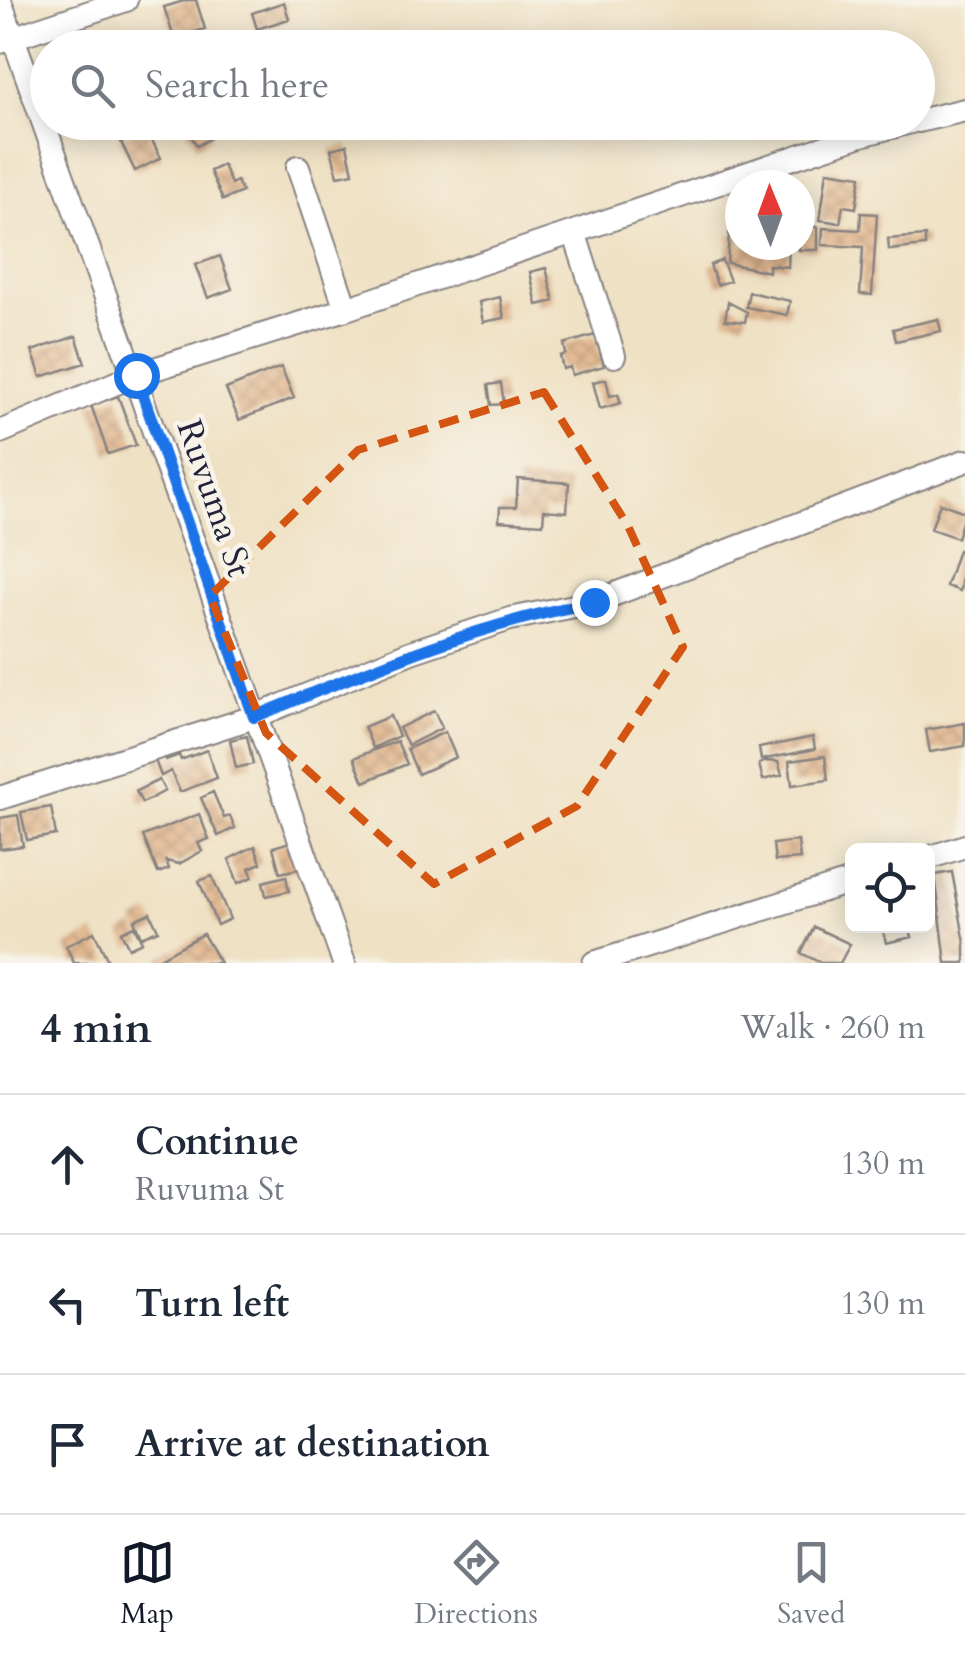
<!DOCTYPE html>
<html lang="en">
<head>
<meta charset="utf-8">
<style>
	:root { --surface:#fff; --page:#f6f6f7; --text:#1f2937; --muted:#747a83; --line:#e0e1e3; --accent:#111827 }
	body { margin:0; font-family:Cardo,serif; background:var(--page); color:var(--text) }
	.controls { position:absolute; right:30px; bottom:30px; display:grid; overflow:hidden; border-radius:15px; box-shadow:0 5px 25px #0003 }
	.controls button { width:90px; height:90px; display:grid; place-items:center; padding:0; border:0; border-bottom:2px solid var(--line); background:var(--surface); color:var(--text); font:50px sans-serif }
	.compass { position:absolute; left:725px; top:170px; width:90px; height:90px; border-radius:50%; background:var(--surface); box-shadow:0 5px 25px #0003; rotate:359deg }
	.stop { position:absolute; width:30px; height:30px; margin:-22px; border:8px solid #1a73e8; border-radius:50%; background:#fff }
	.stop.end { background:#1a73e8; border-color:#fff; box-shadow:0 2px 10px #0008 }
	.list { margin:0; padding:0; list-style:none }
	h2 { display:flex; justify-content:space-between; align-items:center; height:130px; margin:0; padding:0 40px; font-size:42px }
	h2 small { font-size:32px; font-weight:400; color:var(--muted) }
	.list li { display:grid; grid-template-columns:65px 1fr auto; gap:30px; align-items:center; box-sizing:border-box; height:140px; padding:0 40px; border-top:2px solid var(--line) }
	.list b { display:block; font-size:38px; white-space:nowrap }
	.list p { margin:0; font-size:32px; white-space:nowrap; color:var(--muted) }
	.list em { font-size:32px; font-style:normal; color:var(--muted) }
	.icon { flex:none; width:55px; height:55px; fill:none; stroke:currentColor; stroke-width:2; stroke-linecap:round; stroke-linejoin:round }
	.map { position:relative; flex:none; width:965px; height:963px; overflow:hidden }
	.search { position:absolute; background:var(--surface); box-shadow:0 5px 25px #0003; left:30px; right:30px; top:30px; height:110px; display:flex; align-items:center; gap:25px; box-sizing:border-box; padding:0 35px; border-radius:55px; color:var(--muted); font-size:38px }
	.sheet { height:550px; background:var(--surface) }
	nav { display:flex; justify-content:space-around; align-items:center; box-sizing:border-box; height:140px; border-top:2px solid var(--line); background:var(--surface); font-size:28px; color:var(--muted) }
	nav a { display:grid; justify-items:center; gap:5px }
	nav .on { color:var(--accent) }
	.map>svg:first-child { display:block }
	.building { fill:url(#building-cross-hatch) }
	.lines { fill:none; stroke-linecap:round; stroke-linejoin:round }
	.minor-casing { stroke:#888280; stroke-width:26 }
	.minor { stroke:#fff; stroke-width:22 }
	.route { stroke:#1a73e8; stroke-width:12 }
	.marked { fill:none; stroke:#d45411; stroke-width:8; stroke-dasharray:20 12; stroke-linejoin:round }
	.labels { text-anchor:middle; stroke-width:9; stroke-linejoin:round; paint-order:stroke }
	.street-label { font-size:35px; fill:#22223b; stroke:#f7f3e8 }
</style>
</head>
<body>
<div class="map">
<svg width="965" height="963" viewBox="0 0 965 963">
	<defs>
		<pattern id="building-cross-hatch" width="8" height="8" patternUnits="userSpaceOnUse" patternTransform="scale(2.5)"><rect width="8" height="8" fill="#e3ba93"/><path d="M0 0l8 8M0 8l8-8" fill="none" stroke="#c2a080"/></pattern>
	</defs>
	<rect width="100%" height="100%" fill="#f7f3e8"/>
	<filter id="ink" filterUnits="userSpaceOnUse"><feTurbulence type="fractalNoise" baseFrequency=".01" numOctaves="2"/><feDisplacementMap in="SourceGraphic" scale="20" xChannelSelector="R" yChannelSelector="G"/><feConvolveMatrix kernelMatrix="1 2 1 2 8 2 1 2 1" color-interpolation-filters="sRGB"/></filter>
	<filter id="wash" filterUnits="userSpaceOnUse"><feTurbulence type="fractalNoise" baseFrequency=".0048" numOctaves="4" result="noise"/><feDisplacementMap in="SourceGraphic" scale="40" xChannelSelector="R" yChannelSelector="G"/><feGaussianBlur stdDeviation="2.25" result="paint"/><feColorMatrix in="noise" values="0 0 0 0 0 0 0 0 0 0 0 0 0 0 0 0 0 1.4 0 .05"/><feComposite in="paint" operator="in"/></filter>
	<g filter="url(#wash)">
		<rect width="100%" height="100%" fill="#efe1c4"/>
		<g id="blocks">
			<path class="building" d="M187,0H196L205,29L174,38L164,7Z
				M284,2L289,19L257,29L252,13Z
				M183,122H203L212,137L197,146Z
				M144,125L161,158L135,171L119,138Z
				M347,145L353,173L338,176L331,149Z
				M223,165L231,184L237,181L242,192L223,200L210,171Z
				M827,171L861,176L856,208L843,206L840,223L820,220Z
				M861,213L877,214L872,295L860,294L863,247L822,245L823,228L860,230Z
				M800,227H818V250H799Z
				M729,234L740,235V245H789L788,267L769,265V272L727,263Z
				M925,236V246L889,250L888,239Z
				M220,256L232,289L208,298L195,265Z
				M722,260L730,281L717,285L710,265Z
				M546,268L554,301L537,305L530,272Z
				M749,292L790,301L787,315L746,307Z
				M500,297L504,318L483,322L479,302Z
				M728,302L747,312L745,322L725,320Z
				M938,319L941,331L896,341L893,329Z
				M595,335L604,366L572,375L570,367L563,369L560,356L566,354L564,344Z
				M76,336L85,363L41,377L32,351Z
				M281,367L294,398L239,420L226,389Z
				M606,379L610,396L618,394L621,403L600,409L593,382Z
				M501,383L504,404L491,405L488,385Z
				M118,396L136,445L108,454L91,405Z
				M518,479L569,483L567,512L544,510L543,524L499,521L500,507H516Z
				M940,503L965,512L957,538L931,529Z
				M958,550L965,552L960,591L946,586Z
				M434,711L442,728L408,745L399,728Z
				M390,716L399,736L373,748L364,727Z
				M965,723V746L930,752L926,730Z
				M445,732L456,757L418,774L407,749Z
				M247,736L253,764L236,768L230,740Z
				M813,737L815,749L761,760L759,748Z
				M397,741L407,764L364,782L354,758Z
				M207,750L217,778L180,792L171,771L161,776L153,755L163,752L166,760L179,755L181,760Z
				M825,756L828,780L792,785L789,761Z
				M767,761L778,762L782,775L763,780L759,764Z
				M159,780L165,791L142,803L136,791Z
				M213,792L224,818L230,816L235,828L218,836L201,798Z
				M51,807L56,835L27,840L21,812Z
				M199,814L209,839L198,843L202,851L179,864L166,861L169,869L158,873L143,836Z
				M18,815L23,846L0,849V818Z
				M798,841L800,859L775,861L773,844Z
				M290,842L298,869L280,873L273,847Z
				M255,846L261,863L249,868L253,877L238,883L229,859Z
				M952,872L965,943V963H946L935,875Z
				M212,876L230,919L217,925L199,881Z
				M286,876L289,891L266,896L263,882Z
				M150,913L158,930L141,937L134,920Z
				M134,926L142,942L129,948L121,932Z
				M882,926H909L912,937L886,943Z
				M814,927L850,944L840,963H821L801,953Z
				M94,932L109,963H74L66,946Z
				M203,934L220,963H160L158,959Z"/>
		</g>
	</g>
	<g filter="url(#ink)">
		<use href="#blocks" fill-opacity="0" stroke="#888280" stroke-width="2.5"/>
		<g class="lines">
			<defs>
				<path id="minor" d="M0,1L344,963
					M0,42L126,0
					M918,121L965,110
					M298,167L346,309
					M574,232L614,356
					M0,432L135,375L346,309L861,135L911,122
					M0,798L254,717L411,652L510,619L594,602L965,461
					M928,858L965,846
					M594,963L852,881"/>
			</defs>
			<use href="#minor" class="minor-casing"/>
			<use href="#minor" class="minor"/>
		</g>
	</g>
	<g class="lines" filter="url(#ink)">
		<path class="route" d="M136,375L254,717C369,670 471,626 594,602"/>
	</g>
	<path class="marked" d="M544,392L628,526L683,647L577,806L434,884L266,733L210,596L358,450Z"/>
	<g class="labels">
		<g class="street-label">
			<text transform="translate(215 498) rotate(71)" y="12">Ruvuma St</text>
		</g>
	</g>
</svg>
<div class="controls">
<button><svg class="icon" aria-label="locate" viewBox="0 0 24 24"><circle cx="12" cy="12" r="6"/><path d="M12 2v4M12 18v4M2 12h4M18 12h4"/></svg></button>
</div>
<svg class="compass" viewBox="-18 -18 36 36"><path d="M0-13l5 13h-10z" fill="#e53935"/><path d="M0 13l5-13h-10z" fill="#747a83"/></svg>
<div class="stop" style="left:136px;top:375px"></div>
<div class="stop end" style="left:594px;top:602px"></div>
<div class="search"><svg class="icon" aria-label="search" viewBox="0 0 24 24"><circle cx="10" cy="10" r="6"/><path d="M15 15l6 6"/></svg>Search here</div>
</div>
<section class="sheet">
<h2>4 min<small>Walk · 260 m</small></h2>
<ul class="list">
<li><svg class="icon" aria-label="ahead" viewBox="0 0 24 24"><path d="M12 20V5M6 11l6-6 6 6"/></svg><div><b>Continue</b><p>Ruvuma St</p></div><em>130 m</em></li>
<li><svg class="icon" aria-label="left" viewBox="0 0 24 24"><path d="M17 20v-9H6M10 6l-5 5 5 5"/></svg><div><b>Turn left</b></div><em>130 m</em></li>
<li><svg class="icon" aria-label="arrive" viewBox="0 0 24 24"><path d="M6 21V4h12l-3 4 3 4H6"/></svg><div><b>Arrive at destination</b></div></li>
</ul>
</section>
<nav>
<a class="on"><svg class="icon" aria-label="map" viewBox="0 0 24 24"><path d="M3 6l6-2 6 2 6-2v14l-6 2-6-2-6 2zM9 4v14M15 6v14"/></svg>Map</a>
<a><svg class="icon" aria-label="directions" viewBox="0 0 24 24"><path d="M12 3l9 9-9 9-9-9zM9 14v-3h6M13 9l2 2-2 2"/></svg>Directions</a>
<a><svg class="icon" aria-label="saved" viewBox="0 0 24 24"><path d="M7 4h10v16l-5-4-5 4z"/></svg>Saved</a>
</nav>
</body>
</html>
